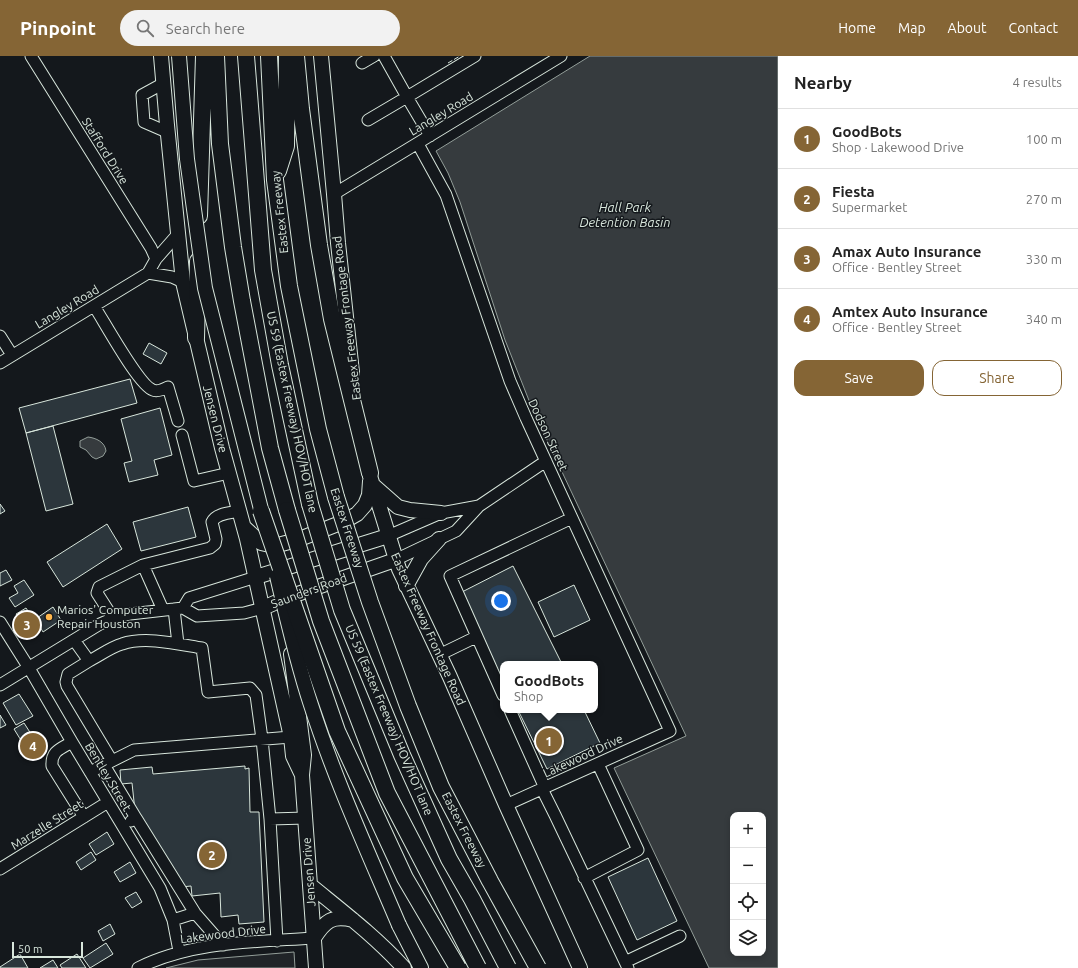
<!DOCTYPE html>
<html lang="en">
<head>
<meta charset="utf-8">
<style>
	:root { --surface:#fff; --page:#f2f2f2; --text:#222; --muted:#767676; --line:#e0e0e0; --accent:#856535 }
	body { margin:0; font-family:Ubuntu,sans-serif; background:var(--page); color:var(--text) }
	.controls { position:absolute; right:12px; bottom:12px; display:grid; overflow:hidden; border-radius:8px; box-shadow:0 2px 6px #0003 }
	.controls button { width:36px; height:36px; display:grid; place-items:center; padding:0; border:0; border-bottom:1px solid var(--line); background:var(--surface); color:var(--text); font:20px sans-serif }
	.scale { position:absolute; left:12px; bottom:10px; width:71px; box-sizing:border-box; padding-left:4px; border:2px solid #d8e6dc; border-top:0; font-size:11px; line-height:14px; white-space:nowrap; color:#d8e6dc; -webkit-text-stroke:3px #14181c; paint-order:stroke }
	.you { position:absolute; left:501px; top:545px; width:14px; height:14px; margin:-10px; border:3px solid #fff; border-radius:50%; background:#1a73e8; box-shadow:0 0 0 6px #1a73e833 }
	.badge { display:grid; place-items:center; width:26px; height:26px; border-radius:50%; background:var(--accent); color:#fff; font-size:13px; font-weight:700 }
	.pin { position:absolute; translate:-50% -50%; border:2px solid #fff; box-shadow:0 1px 4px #0006 }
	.popup { position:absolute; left:500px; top:605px; width:98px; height:52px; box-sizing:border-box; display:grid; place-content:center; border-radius:8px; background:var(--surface); filter:drop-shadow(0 1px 3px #0005); font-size:13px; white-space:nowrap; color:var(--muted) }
	.popup b { font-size:15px; color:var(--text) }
	.popup::after { content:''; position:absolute; left:50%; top:100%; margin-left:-8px; border:8px solid transparent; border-top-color:var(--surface) }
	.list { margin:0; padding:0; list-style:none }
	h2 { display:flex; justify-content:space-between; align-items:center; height:52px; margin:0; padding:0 16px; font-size:17px }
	h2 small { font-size:13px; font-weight:400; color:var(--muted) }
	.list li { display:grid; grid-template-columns:26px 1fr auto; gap:12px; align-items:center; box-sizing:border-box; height:60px; padding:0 16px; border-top:1px solid var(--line) }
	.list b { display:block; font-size:15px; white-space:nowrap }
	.list p { margin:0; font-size:13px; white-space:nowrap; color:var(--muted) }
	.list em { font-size:13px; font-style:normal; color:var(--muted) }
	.actions { display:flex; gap:8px; padding:12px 16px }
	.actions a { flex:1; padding:9px 0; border:1px solid var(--accent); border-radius:12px; text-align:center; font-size:14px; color:var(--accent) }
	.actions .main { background:var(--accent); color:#fff }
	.icon { flex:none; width:22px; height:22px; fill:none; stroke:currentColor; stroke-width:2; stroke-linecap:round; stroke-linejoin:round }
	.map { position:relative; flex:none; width:778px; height:912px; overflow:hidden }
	header { display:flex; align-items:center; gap:24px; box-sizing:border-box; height:56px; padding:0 20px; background:var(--accent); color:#fff }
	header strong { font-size:19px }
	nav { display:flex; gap:22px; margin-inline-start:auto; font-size:14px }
	.search { width:280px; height:36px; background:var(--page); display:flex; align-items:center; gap:10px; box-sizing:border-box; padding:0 14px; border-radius:22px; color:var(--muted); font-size:15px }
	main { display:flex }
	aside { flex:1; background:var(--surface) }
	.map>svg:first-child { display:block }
	.green { fill:#202428; stroke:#939e99 }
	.water { fill:#363b3e; stroke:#939e99; fill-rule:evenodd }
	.building { fill:#2c363c; stroke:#d8e6dc }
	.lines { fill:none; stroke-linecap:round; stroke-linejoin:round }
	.minor-casing { stroke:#d8e6dc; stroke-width:13 }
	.major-casing { stroke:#d8e6dc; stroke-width:16 }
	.highway-casing { stroke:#d8e6dc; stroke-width:18 }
	.minor { stroke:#14181c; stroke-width:11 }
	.major { stroke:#14181c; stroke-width:14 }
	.highway { stroke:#14181c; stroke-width:16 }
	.major-bridge-casing { stroke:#d8e6dc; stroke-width:16; stroke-linecap:butt }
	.highway-bridge-casing { stroke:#d8e6dc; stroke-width:18; stroke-linecap:butt }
	.major-bridge { stroke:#14181c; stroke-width:14 }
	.highway-bridge { stroke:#14181c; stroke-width:16 }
	.fence { stroke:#d8e6dc; stroke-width:1; stroke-dasharray:5 2; stroke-linecap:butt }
	.poi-dot { fill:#ffb74d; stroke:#14181c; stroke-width:1.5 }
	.labels { text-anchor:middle; stroke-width:3; stroke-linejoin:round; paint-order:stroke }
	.street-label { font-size:12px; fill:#d8e6dc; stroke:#14181c }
	.poi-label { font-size:12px; fill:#d8e6dc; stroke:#14181c; text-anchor:start }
	.water-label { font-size:13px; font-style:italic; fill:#d8e6dc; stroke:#14181c }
</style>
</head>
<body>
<header>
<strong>Pinpoint</strong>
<div class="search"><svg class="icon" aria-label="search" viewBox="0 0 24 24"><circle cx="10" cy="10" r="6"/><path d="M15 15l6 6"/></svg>Search here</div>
<nav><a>Home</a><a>Map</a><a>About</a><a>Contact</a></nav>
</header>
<main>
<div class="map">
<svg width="778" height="912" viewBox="0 0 778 912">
	<rect width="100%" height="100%" fill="#14181c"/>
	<path class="green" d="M294,896L295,912H166L198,904Z"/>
	<path class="water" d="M590,0H778V912H709L614,712L686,680L532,352L505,284L460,146L448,117L436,95ZM733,759H763V897H733Z
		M88,381C96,382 105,386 106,395L103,400L96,403L92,401L86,394L80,391V385Z"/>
	<path class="building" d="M149,287L167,297L161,308L143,298Z
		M130,323L137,347L26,377L19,352Z
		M160,352L172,399L154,404L158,419L129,426L124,407L132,405L121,363Z
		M53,370L73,448L46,455L26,377Z
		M0,448L5,455L0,458Z
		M188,451L196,481L141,495L133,466Z
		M107,468L122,493L63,531L47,506Z
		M513,510L562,608H503V624L460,537Z
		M6,514L12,524L0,530V517Z
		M24,524L34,539L15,551L9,542L18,537L14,530Z
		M574,529L590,564L554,581L538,546Z
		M53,551L61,564L43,576L39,569L28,576L16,558L26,552L34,564Z
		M19,638L33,660L16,669L3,647Z
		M518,654H584L600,687L547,713Z
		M0,659L6,669L0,672Z
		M24,667L33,681L31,682L39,694L30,699L14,673Z
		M245,710V713L249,712L250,756H259L264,866L239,868L238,859L221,861L220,837L192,840L191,830L181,831L135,755L132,727L121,728L120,714L152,711L153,718Z
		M107,776L114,788L96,799L89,788Z
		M91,796L96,804L81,814L76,806Z
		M648,802L677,865L637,884L608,821Z
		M130,806L136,817L120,826L114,816Z
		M136,836L142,846L132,852L125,842Z
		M110,868L115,878L103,885L98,875Z
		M106,887L113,898L90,912L83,902Z
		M20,898L28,912H0V911Z
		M77,898L86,912H62L60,909Z
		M53,904L58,912H40Z"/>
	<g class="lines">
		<defs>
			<path id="minor" d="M31,0L151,192L156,203
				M362,7L374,0
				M164,27L142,39L144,66L167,76
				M368,64L407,41L384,0
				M430,80L407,41L475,0
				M418,88L446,139L510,325L526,362L670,675L506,749
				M334,138L561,0
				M148,217L172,221L183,226
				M94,250C104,265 139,330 153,334C157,336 164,333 168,331L178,365
				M0,280L12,299
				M0,307L148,217L156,203L178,178
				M182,379L194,425L229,417
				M388,480L441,457L479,450
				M395,504L456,475L479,450L546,405
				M143,509L163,554
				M183,552L189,542L256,521
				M174,553L178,588
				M113,562L97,537L99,531L143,509L210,492L215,488L216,483L212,466C216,457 230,457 240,455
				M0,566L29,612L72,686L160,832L173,864L179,895
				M74,584L89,605C99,600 111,591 122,588C145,580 178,588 202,592L208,636L250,632L256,639L262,683L270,763L306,762
				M439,599L476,581
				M89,605L68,618L66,626L67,630L112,705
				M0,629L100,568L116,561L130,558L174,553L183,552L197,560L244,557L263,552
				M503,639L450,520L572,462
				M510,654L545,732
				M72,686C60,693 51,695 52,710L84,761
				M104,709L136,762L131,765
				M90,716L134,694L291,681
				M542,733L555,759L628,912
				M136,762L195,857L223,889
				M270,763L277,885
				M0,813L108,746
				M584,822L638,794L598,708
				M173,864L195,857
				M625,906L680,880
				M138,912C192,885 255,886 314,882"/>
			<path id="major" d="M161,0L167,69L183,226L222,392L247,483L291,681L293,700L302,719
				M321,0L334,138L338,187L352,316
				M368,407L370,420L399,513L450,621L506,749L580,912
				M373,429L398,451L410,454L441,457
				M244,471L261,487L274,490L297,484L343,466L357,458L365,449L369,439L370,425
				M256,521L388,480
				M406,530L421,503L439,483
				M263,552L286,542L395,504
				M291,598L304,699L302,719L316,912
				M310,829C343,856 376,881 404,912
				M399,869L421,912
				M314,882C325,865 332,859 353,864"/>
			<path id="highway" d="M216,0L220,88L233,191L242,245L270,392L287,454
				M246,0L263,214L280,309L310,448
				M269,0L275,124L289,230L318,373L336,441
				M296,0L301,53L319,189L332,263L370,417
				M278,115L286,90L287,0
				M199,160L204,0
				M196,282L198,205"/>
		</defs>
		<use href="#minor" class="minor-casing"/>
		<use href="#major" class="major-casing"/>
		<use href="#highway" class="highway-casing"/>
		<use href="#minor" class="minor"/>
		<use href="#major" class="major"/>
		<use href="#highway" class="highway"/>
		<defs>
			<path id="major-bridge" d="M179,0L187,103L205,232L264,465
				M277,520C287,563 297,607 311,649C335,724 368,796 399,869"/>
			<path id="highway-bridge" d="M336,441L370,546L408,650L441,731L490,825L538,912
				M310,448L342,554L402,699L449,803L472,843L508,912
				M287,454L321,565L387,737L478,912
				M261,455L337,675L405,822L458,912"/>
		</defs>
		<use href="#major-bridge" class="major-bridge-casing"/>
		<use href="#highway-bridge" class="highway-bridge-casing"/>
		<use href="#major-bridge" class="major-bridge"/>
		<use href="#highway-bridge" class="highway-bridge"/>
		<path class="fence" d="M448,7L460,0"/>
	</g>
	<circle class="poi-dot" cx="49" cy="561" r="4"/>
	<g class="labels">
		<g class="street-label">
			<text transform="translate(441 58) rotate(-31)" y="4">Langley Road</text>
			<text transform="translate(105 95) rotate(58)" y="4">Stafford Drive</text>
			<text transform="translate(280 156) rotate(-96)" y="4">Eastex Freeway</text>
			<text transform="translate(67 251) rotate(-31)" y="4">Langley Road</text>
			<text transform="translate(347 262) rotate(-97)" y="4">Eastex Freeway Frontage Road</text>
			<text transform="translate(292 356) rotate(78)" y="4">US 59 (Eastex Freeway) HOV/HOT lane</text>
			<text transform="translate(215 363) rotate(76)" y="4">Jensen Drive</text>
			<text transform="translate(548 379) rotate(65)" y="4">Dodson Street</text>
			<text transform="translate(347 472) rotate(72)" y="4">Eastex Freeway</text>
			<text transform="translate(309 535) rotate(-20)" y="4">Saunders Road</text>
			<text transform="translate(428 573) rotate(66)" y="4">Eastex Freeway Frontage Road</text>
			<text transform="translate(389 664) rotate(67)" y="4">US 59 (Eastex Freeway) HOV/HOT lane</text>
			<text transform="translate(583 700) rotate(-25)" y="4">Lakewood Drive</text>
			<text transform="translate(108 721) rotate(59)" y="4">Bentley Street</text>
			<text transform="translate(47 769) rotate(-32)" y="4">Marzelle Street</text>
			<text transform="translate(464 774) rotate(63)" y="4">Eastex Freeway</text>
			<text transform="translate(309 816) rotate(-94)" y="4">Jensen Drive</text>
			<text transform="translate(223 878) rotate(-7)" y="4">Lakewood Drive</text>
		</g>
		<g class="poi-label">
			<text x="57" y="558">Marios' Computer<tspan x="57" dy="14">Repair Houston</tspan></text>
		</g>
		<g class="water-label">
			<text x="625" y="156">Hall Park<tspan x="625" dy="15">Detention Basin</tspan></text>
		</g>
	</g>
</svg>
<div class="controls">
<button>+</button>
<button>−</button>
<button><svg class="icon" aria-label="locate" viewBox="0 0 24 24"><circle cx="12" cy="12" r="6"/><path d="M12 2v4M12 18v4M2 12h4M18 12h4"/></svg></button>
<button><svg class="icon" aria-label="layers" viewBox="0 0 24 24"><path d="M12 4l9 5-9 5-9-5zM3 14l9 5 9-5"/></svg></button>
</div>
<div class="scale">50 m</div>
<div class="you"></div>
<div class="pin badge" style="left:549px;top:685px">1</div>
<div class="popup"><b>GoodBots</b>Shop</div>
<div class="pin badge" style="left:212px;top:799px">2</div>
<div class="pin badge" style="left:27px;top:569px">3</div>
<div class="pin badge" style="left:33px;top:690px">4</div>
</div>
<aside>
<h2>Nearby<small>4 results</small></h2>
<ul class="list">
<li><span class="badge">1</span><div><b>GoodBots</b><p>Shop · Lakewood Drive</p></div><em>100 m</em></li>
<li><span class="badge">2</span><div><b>Fiesta</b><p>Supermarket</p></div><em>270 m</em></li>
<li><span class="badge">3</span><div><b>Amax Auto Insurance</b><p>Office · Bentley Street</p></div><em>330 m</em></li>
<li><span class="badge">4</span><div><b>Amtex Auto Insurance</b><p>Office · Bentley Street</p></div><em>340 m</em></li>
</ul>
<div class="actions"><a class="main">Save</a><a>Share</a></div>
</aside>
</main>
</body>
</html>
